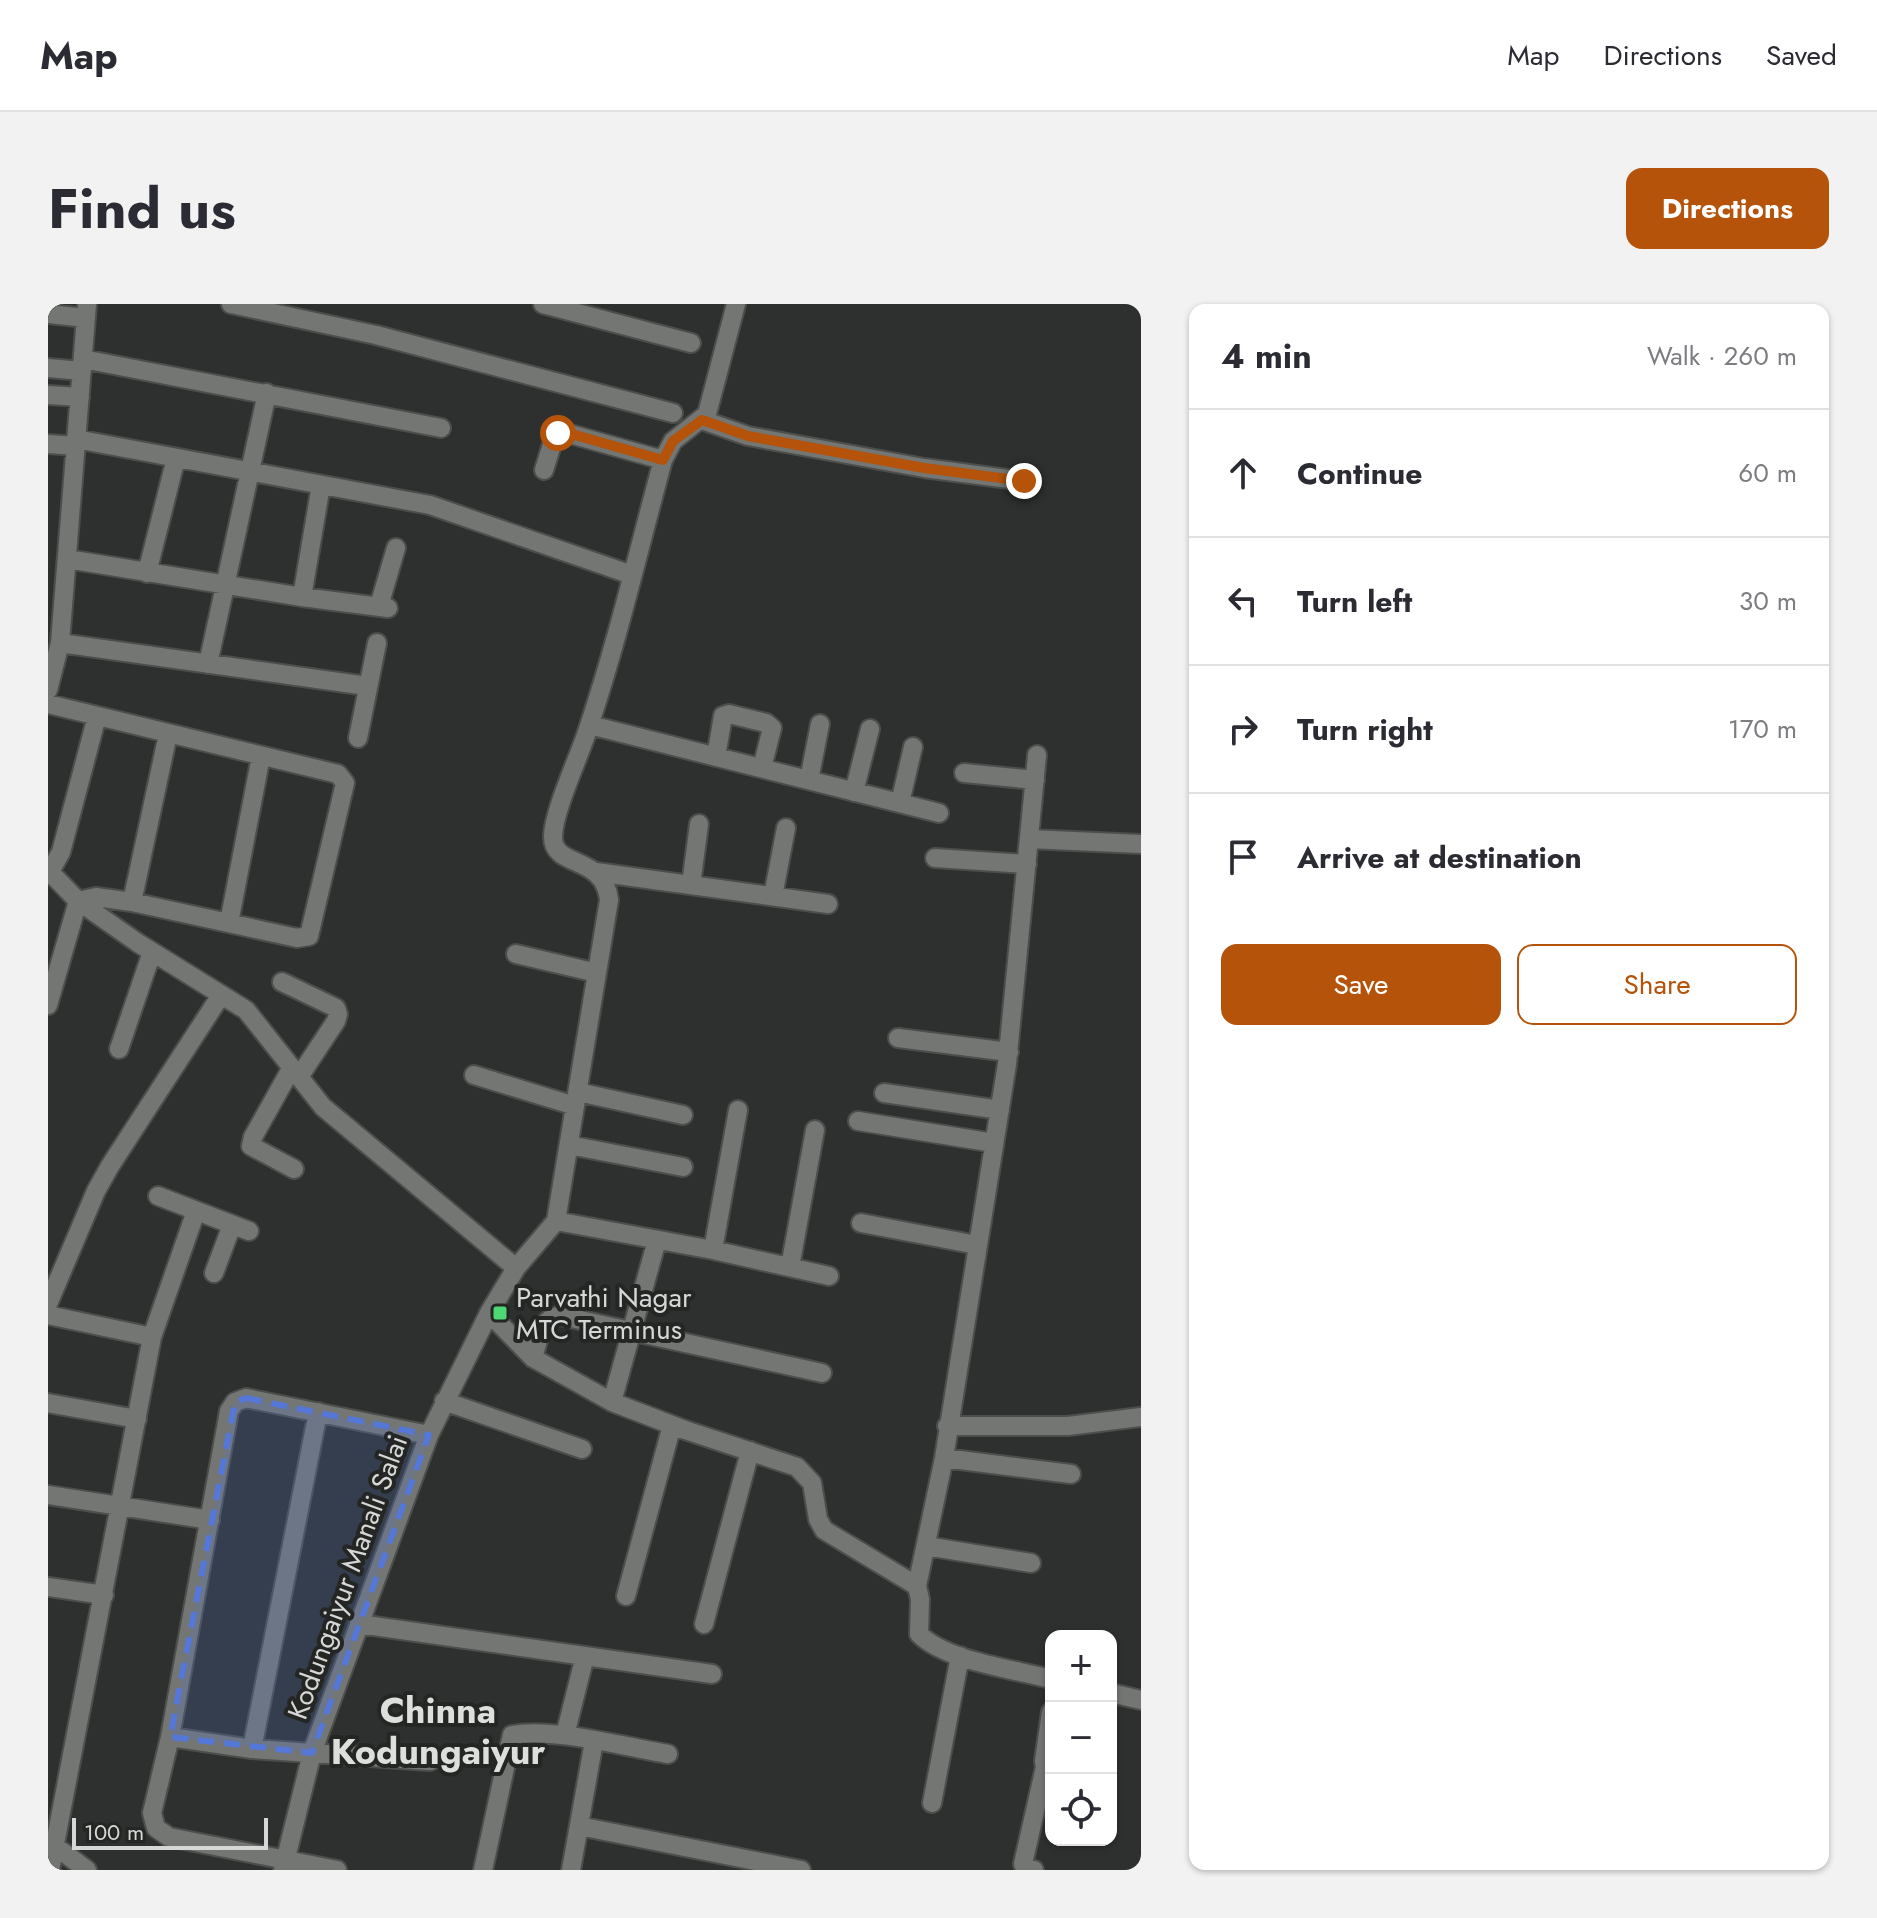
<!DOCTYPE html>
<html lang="en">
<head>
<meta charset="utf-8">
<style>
	:root { --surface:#fff; --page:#f2f2f3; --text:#2b2b33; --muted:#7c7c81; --line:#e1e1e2; --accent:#b45309 }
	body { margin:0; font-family:Jost,sans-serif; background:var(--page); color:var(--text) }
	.controls { position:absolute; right:24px; bottom:24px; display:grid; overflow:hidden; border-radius:16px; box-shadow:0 2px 6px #0004 }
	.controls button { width:72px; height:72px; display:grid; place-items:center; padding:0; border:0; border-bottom:2px solid var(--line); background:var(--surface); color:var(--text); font:40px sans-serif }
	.scale { position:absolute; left:24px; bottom:20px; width:196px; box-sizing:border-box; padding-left:8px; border:4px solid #d6d8d7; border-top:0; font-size:22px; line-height:28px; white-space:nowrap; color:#d6d8d7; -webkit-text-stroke:6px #242624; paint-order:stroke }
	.stop { position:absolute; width:24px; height:24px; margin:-18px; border:6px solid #b45309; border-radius:50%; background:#fff }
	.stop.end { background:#b45309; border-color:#fff; box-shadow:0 2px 8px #0008 }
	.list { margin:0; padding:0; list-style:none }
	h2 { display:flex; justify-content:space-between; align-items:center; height:104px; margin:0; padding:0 32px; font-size:34px }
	h2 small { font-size:26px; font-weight:400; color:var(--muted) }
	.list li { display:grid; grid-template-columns:52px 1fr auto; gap:24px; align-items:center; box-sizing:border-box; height:128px; padding:0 32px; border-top:2px solid var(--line) }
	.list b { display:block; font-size:30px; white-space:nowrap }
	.list em { font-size:26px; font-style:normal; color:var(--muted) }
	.actions { display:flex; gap:16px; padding:24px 32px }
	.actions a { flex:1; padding:18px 0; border:2px solid var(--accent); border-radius:16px; text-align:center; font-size:28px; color:var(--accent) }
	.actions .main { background:var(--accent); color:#fff }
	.icon { flex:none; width:44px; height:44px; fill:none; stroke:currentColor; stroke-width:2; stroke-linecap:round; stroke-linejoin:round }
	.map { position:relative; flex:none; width:1093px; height:1566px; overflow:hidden; border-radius:16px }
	header { display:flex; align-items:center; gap:48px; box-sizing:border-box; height:112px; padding:0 40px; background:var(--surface); border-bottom:2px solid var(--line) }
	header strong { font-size:38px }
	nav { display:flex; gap:44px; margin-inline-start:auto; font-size:28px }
	.intro { display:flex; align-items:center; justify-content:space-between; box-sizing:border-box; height:192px; padding:0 48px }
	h1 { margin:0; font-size:56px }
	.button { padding:20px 36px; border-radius:16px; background:var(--accent); color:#fff; font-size:28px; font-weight:700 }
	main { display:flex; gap:48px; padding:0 48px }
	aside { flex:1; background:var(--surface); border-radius:16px; box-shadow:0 2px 6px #0004 }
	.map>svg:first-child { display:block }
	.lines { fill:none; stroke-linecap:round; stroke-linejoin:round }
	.minor-casing { stroke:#4c4e4c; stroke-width:22 }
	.minor { stroke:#737673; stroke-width:18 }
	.route { stroke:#b45309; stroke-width:10 }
	.marked { fill:#5477d8; fill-opacity:0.2; stroke:#5477d8; stroke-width:6; stroke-dasharray:16 10; stroke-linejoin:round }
	.poi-dot { fill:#4fd675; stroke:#242624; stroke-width:3 }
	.labels { text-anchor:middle; stroke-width:8; stroke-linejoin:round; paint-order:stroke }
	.poi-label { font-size:28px; fill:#d6d8d7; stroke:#242624; text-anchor:start }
	.street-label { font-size:28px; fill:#d6d8d7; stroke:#242624 }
	.district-label { font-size:36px; font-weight:bold; fill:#dcdfdc; stroke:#242624 }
</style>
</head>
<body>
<header>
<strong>Map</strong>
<nav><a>Map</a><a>Directions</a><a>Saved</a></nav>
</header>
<div class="intro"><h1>Find us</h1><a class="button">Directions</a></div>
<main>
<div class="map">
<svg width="1093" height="1566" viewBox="0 0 1093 1566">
	<rect width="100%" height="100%" fill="#2d302e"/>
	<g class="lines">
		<defs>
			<path id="minor" d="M183,0L328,31L625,109
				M495,0L643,39
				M0,10L38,14
				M35,55L393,124
				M0,64L34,67
				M0,91L32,93
				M654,116L700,132L876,164L976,177
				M28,135L382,201L584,271
				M0,140L28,142
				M496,166L507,131L515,128L615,156
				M19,255L254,293L340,304
				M99,269L128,154
				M254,293L273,181
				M331,302L348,244
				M12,339L319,382
				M160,360L219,89
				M0,386L12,339L39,0
				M0,400L290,470L297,479L261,632L249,634L84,598L48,593L30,597L0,701
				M542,421L891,509
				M310,434L329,339
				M668,453L675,412L681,410L718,419L724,424L714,464
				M916,469L987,476
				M761,476L772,420
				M806,488L822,425
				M852,499L865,443
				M981,535L1093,540
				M887,554L979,560
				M0,566L30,597L90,639L198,706L275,803L468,964
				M548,568L780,600
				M0,571L13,548L49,412
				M643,581L651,520
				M725,592L738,524
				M84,598L120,430
				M181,619L213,452
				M468,650L549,669
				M234,678L288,704L290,710L288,717L251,773
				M850,734L961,748
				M71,745L104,648
				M243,765L205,833L203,842L246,865
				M426,771L527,802
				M530,788L635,811
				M836,789L952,806
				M810,817L946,839
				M521,841L635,863
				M110,892L201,927
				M508,917L665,946L781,972
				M813,919L929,941
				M665,946L690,806
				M742,963L767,826
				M166,969L184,921
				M0,1000L48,887L62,862L173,691
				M441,1009L485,1054L564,1098L637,1126L749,1163L764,1179L770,1215L776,1226L869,1282L872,1295L871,1330C898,1357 965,1365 1003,1375
				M0,1011L104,1033
				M485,1054C491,1036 492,1012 514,1012L774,1069
				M396,1097L534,1145
				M564,1098L609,936
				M0,1099L89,1115
				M899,1122H1020L1093,1113
				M896,1154L1023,1170
				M0,1191L162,1216
				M878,1242L983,1259
				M869,1282L896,1154L959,760L989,451
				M0,1283L56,1291
				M578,1292L624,1121
				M311,1320L664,1370
				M656,1320L702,1147
				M1063,1389L1093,1396
				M1003,1408L996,1457L997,1463L1003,1468
				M517,1431L537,1352
				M122,1433L204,1445L382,1457
				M204,1445L270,1108
				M884,1499L912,1352
				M531,1522L753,1566
				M0,1537L39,1566
				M2,1566L104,1033L148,907
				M235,1566L264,1449L381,1131L441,1009L468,964L508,917L561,596C556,550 505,565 505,533C505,507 533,449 541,422C570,335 591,244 615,156L625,137L659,110L688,0
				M289,1566L121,1533L108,1524L104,1509L122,1433L181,1107L187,1098L198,1094L381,1131
				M435,1566L464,1431C504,1423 578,1443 620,1450
				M523,1566L546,1437
				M986,1566L978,1565L975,1560L997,1463"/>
		</defs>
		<use href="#minor" class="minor-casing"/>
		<use href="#minor" class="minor"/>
	</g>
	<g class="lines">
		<path class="route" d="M510,129H520L615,156L625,137L654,116L700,132L876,164L976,177"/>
	</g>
	<path class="marked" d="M198,1094L381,1131L264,1449L122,1433L187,1098Z"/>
	<rect class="poi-dot" x="444" y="1001" width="16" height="16" rx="4"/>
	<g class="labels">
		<g class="poi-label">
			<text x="468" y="1003">Parvathi Nagar<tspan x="468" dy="32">MTC Terminus</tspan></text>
		</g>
		<g class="street-label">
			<text transform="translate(299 1273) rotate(-70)" y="10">Kodungaiyur Manali Salai</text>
		</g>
		<g class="district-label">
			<text x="390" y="1419">Chinna<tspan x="390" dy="41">Kodungaiyur</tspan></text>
		</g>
	</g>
</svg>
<div class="controls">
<button>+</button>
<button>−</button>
<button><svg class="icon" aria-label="locate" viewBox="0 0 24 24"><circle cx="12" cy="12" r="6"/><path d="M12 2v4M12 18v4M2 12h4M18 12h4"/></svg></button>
</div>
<div class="scale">100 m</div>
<div class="stop" style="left:510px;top:129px"></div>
<div class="stop end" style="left:976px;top:177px"></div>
</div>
<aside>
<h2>4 min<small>Walk · 260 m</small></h2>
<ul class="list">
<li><svg class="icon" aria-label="ahead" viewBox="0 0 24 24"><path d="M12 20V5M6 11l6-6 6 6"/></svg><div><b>Continue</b></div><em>60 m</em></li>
<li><svg class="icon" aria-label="left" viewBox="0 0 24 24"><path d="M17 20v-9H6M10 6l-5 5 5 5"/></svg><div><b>Turn left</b></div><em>30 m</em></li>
<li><svg class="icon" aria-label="right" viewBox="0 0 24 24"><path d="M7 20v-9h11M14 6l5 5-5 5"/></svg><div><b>Turn right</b></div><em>170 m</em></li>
<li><svg class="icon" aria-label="arrive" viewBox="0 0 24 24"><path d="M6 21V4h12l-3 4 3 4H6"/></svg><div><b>Arrive at destination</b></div></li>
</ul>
<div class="actions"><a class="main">Save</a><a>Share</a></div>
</aside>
</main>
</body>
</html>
